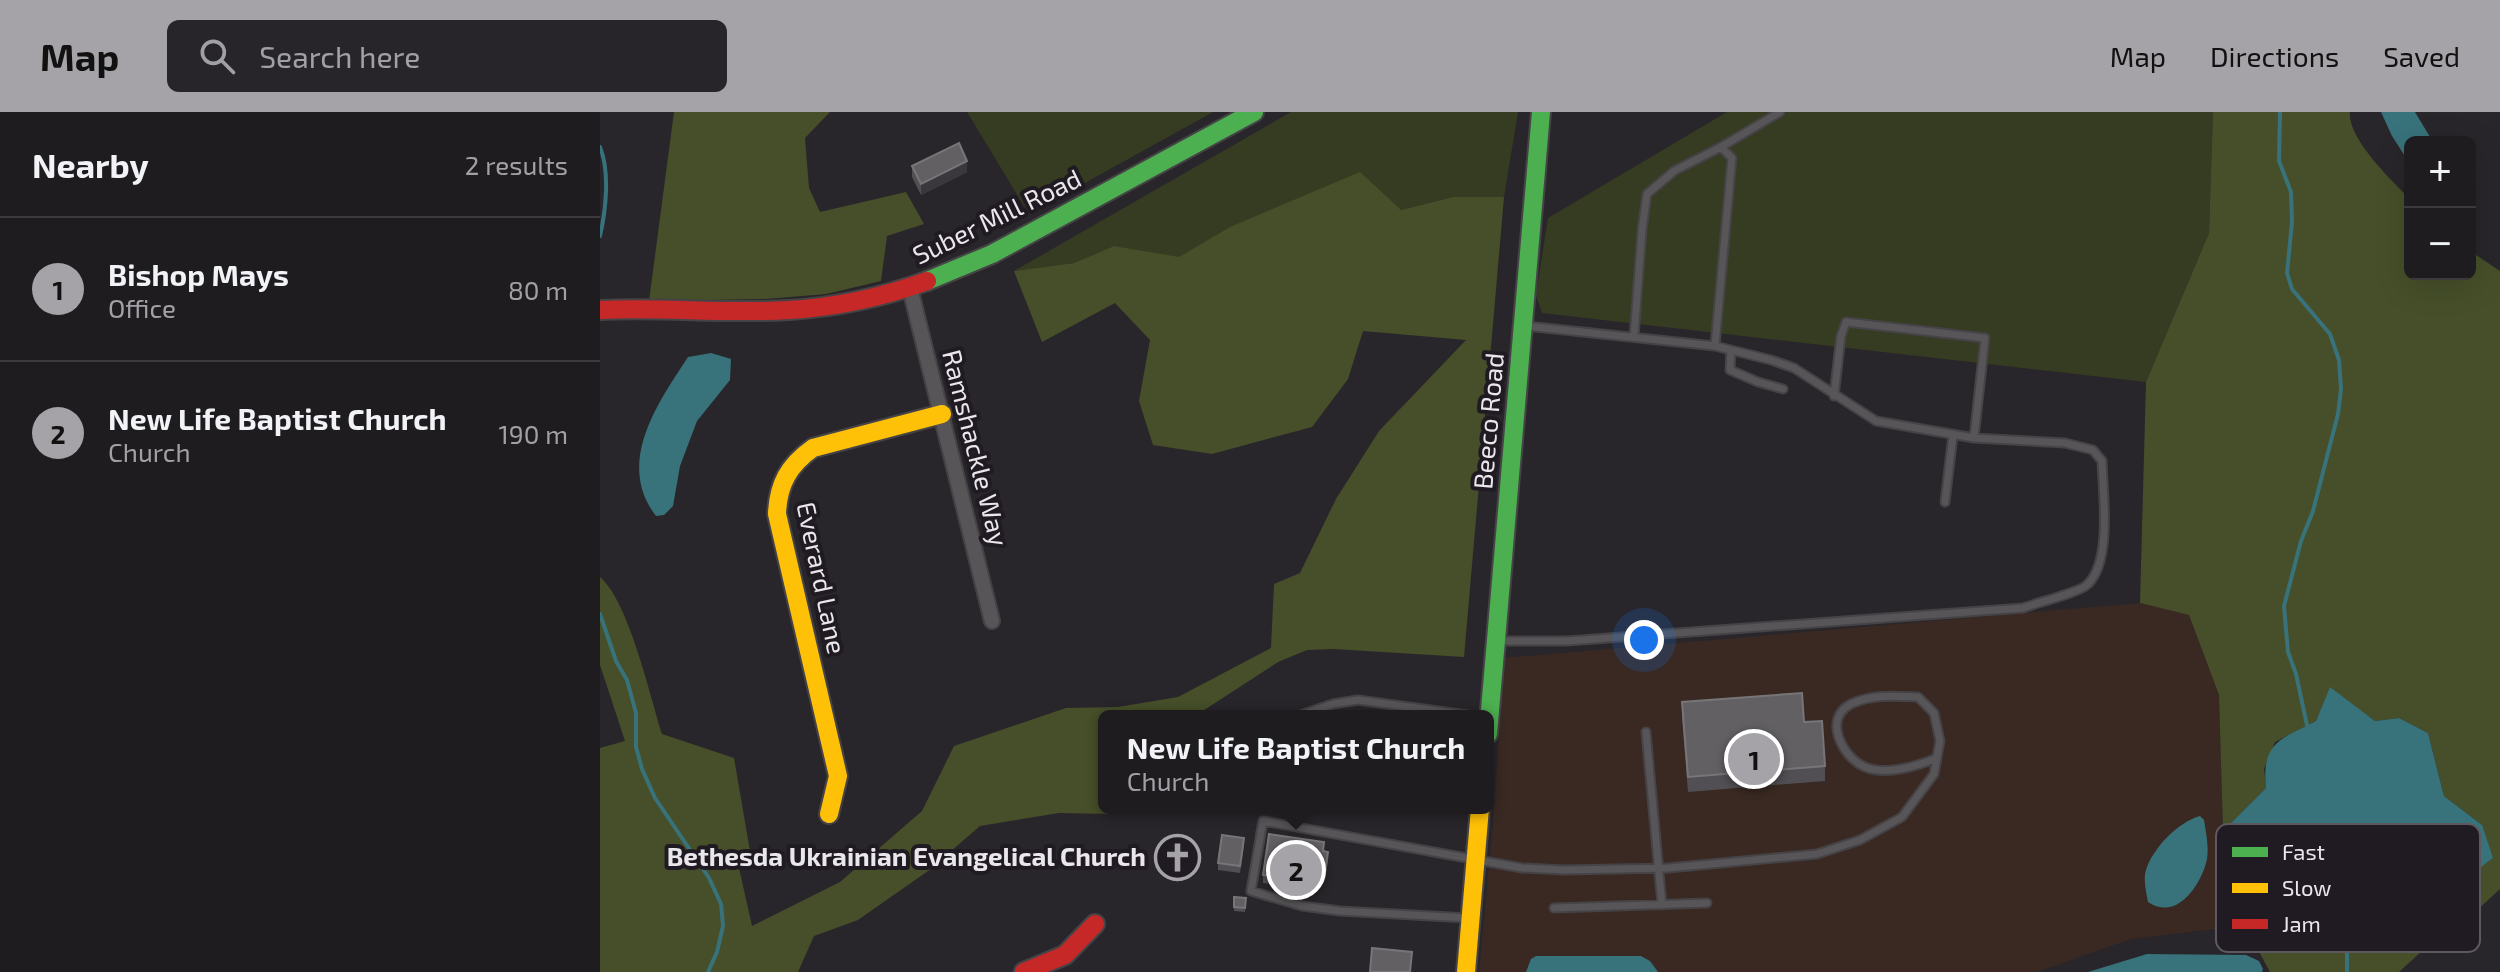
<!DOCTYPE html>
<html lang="en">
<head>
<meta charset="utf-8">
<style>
	:root { --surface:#1f1c20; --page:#272529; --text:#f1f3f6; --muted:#a1a1a5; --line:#3c3a3e; --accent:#a6a3a8 }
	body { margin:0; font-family:"Exo 2",sans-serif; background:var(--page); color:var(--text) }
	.controls { position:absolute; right:24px; top:24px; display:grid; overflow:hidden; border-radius:12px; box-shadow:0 8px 32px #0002 }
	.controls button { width:72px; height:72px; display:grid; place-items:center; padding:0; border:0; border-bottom:2px solid var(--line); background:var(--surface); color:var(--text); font:40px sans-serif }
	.you { position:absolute; left:1044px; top:528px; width:28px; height:28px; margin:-20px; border:6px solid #fff; border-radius:50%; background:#1a73e8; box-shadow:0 0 0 12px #1a73e833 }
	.badge { display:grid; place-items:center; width:52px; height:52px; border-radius:50%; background:var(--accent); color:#111; font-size:26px; font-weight:700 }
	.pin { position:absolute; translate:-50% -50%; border:4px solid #fff; box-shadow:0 2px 8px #0006 }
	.popup { position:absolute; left:498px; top:598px; width:396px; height:104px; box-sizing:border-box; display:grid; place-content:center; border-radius:12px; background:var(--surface); filter:drop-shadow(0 2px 6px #0005); font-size:26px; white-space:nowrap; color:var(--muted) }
	.popup b { font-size:30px; color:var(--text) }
	.popup::after { content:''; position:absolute; left:50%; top:100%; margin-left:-16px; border:16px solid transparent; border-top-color:var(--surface) }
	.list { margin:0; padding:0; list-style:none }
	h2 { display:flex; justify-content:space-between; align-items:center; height:104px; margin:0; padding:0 32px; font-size:34px }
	h2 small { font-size:26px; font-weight:400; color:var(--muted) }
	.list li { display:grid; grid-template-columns:52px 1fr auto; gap:24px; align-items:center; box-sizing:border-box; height:144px; padding:0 32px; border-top:2px solid var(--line) }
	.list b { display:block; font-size:30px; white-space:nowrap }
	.list p { margin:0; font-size:26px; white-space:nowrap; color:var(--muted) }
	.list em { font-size:26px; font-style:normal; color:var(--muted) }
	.icon { flex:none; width:44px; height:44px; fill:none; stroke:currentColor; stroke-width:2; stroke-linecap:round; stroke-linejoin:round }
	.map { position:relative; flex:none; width:1900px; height:860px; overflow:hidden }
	header { display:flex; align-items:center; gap:48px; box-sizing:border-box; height:112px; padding:0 40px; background:var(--accent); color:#111 }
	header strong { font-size:38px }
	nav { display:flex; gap:44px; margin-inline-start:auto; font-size:28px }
	.search { width:560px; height:72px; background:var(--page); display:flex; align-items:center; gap:20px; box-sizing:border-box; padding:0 28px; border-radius:12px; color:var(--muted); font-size:30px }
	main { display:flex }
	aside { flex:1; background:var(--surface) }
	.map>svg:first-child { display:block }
	.commercial { fill:#392922 }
	.green { fill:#363c21 }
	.forest { fill:#464f29 }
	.water { fill:#38727a }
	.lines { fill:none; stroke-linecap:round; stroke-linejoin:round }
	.stream { stroke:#38727a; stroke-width:4 }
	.lane-casing { stroke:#454346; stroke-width:11 }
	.street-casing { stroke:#454346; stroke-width:18 }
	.fast-casing { stroke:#454346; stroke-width:22 }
	.slow-casing { stroke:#454346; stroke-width:22 }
	.jam-casing { stroke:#454346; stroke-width:22 }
	.lane { stroke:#575557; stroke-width:7 }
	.street { stroke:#575557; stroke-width:14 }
	.fast { stroke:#4caf50; stroke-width:18 }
	.slow { stroke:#ffc107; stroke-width:18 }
	.jam { stroke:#c62828; stroke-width:18 }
	.wall { fill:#514f53 }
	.shaded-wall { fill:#3a383c }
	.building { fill:#626063; stroke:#777578; stroke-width:2 }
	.labels { text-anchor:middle; stroke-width:8; stroke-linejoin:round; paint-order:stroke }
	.street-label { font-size:26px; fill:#eae7ec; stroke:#201b22 }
	.poi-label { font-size:26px; font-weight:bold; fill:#eae7ec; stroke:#201b22; text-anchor:end }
	.key { fill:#201b22; stroke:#5d585f; stroke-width:2 }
	.key-label { font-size:22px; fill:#eae7ec }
</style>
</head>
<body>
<header>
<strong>Map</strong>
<div class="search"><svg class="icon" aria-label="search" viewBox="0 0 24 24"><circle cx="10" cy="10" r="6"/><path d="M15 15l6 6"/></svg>Search here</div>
<nav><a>Map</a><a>Directions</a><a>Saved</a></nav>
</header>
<main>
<aside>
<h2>Nearby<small>2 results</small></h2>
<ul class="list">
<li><span class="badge">1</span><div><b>Bishop Mays</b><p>Office</p></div><em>80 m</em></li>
<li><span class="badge">2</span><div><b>New Life Baptist Church</b><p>Church</p></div><em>190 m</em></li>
</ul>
</aside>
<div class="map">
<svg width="1900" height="860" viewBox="0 0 1900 860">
	<rect width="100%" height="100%" fill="#29262b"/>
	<path class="commercial" d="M1540,491L1589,503L1619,583L1623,719L1628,751L1630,787L1614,817L1531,827L1437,860H879L893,712L904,546Z"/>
	<path class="green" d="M367,0H613L429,102Z
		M691,0H918L904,85H853L801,98L630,115L579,146L514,134L474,151L414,159Z
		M1127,0H1613L1609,121L1546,270L942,201L936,183L948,106Z"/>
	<path class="forest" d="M74,0H230L205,26L209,76L220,100L306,80L324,112L287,124L281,169L226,182L166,187L49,189Z
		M1613,0H1750C1747,26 1792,69 1810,87V162H1870V139L1900,159V777L1863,811L1822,839L1799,860H1670L1656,834L1614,817L1630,787L1628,751L1645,770L1882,713L1844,684L1828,621L1799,606L1775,609L1730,576L1716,609L1675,630L1664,657L1666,676L1623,719L1619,583L1589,503L1540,491L1546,270L1609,121Z
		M760,60L801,98L853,85H904L864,545L734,537L707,538L678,550L595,604H504V696H521L513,702L459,701L380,714L328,759L258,808L214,824L198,860H0V636L25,629L0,553V465C29,490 50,584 62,622L134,646L150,739L139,756L152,814L240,770L322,699L354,634L466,596L518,595L578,585L671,536L674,472L700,461L736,387L779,319L866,228L763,219L748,267L712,315L612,342L553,333L539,289L550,228L515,191L442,230L414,159L474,151L514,134L579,145L630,115Z"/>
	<path class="water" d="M1781,0H1815L1833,30H1810V52L1792,24Z
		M111,241L131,247L130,268L97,309L80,354L73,394L64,403L56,404C15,351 58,291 88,245Z
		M1730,575L1775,609L1799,606L1828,621L1844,684L1882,713L1893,746C1880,755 1866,769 1852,774C1826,785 1664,783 1643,768C1627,756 1626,738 1623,719L1666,676C1661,630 1681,627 1716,609Z
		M1600,704L1604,708C1606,721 1609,734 1607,747C1603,767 1584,800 1560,795C1556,795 1552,792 1548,790C1546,779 1543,768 1546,758C1553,736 1578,710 1600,704Z
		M1547,842L1646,843L1659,849L1663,857L1662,860H1488Z
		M936,844H1041L1050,849L1058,860H926L931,847Z"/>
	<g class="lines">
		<path class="stream" d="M1680,0L1679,49L1691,80L1692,110L1687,161L1692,177L1730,222L1739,248L1741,277L1738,302L1713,399L1701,429L1684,494L1688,540L1696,562L1708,618
			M0,35C10,60 6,98 0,124
			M0,502L16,549L27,568L36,601V635L42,657L55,686L109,766L121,792L123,814L117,840L108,860
			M1740,775L1747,814V860"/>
		<defs>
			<path id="lane" d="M1034,225L1042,118L1047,82L1074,59L1121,35L1180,0
				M1115,234L1132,46L1121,35
				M1131,238L1130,258L1158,270L1183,277
				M1234,284L1241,224L1246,210L1385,226L1374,326
				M1345,390L1353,323
				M897,529H967L1423,496C1436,491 1481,480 1488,472C1512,448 1503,382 1502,349L1493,338L1465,331L1374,326L1276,309L1194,256L1171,248L1115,234L926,214
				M698,604L733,592L758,588L874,604
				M1046,620L1062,793
				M954,796L1107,791
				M868,806L740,799L702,794L651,779L663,709L922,756L964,758L1068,756L1217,742L1260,728L1302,705L1334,662L1340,629L1334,601L1318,585C1295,584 1272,582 1251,592C1222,607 1243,646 1265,655C1286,664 1317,654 1337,646"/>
			<path id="street" d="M310,176L392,509"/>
			<path id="fast" d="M327,169L392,142L654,0
				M888,622L941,0"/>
			<path id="slow" d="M229,702L238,664L177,402C178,372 189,353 213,336L342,302
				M866,860L880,696"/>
			<path id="jam" d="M0,198C63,195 127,202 190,198C237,195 283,185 327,169
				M424,860L465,843L495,812"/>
		</defs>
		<use href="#lane" class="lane-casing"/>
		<use href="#street" class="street-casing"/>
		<use href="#fast" class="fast-casing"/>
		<use href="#slow" class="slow-casing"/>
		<use href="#jam" class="jam-casing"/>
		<use href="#lane" class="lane"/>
		<use href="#street" class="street"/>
		<use href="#fast" class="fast"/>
		<use href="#slow" class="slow"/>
		<use href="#jam" class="jam"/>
	</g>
	<path class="wall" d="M312,54L367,60L321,83L312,65Z
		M1082,590L1204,610L1225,654V669L1088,680L1082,605Z
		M644,734L640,761L618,758V751Z
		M724,740L728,748L725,769L719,768L718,778L663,771V763Z
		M646,786L645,800L634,799V795Z"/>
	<path class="shaded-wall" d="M367,49V60L321,83V72Z"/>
	<path class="building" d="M359,31L367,49L321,72L312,54Z
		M1202,581L1204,610L1222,609L1225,654L1088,665L1082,590Z
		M669,722L724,730L723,739L728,740L725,761L719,760L718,771L663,763Z
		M622,723L644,726L640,754L618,751Z
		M634,785L646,786L645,796L634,795Z
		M772,836L812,840L810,860H770Z"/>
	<defs>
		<symbol id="church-ring" viewBox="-11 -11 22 22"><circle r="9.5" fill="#201b22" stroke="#a6a3a8" stroke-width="1.5"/><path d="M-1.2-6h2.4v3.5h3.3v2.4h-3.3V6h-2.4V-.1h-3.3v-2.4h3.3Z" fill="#a6a3a8"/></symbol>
	</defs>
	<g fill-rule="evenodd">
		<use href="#church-ring" x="552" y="720" width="51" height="51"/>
	</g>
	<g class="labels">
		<g class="street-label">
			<text transform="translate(397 105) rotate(-26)" y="9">Suber Mill Road</text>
			<text transform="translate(889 309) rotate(-85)" y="9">Beeco Road</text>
			<text transform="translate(375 336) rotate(76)" y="9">Ramshackle Way</text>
			<text transform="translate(221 466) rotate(78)" y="9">Everard Lane</text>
		</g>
		<g class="poi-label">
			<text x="546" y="754">Bethesda Ukrainian Evangelical Church</text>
		</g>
	</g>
	<rect x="1616" y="712" width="264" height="128" rx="12" class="key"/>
	<rect x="1632" y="735" width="36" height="10" fill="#4caf50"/>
	<rect x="1632" y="771" width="36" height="10" fill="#ffc107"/>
	<rect x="1632" y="807" width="36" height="10" fill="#c62828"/>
	<g class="key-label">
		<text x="1682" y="748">Fast</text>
		<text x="1682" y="784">Slow</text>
		<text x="1682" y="820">Jam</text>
	</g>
</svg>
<div class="controls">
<button>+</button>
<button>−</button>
</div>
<div class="you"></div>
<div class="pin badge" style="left:1154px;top:647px">1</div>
<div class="pin badge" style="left:696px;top:758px">2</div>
<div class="popup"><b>New Life Baptist Church</b>Church</div>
</div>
</main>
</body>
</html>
